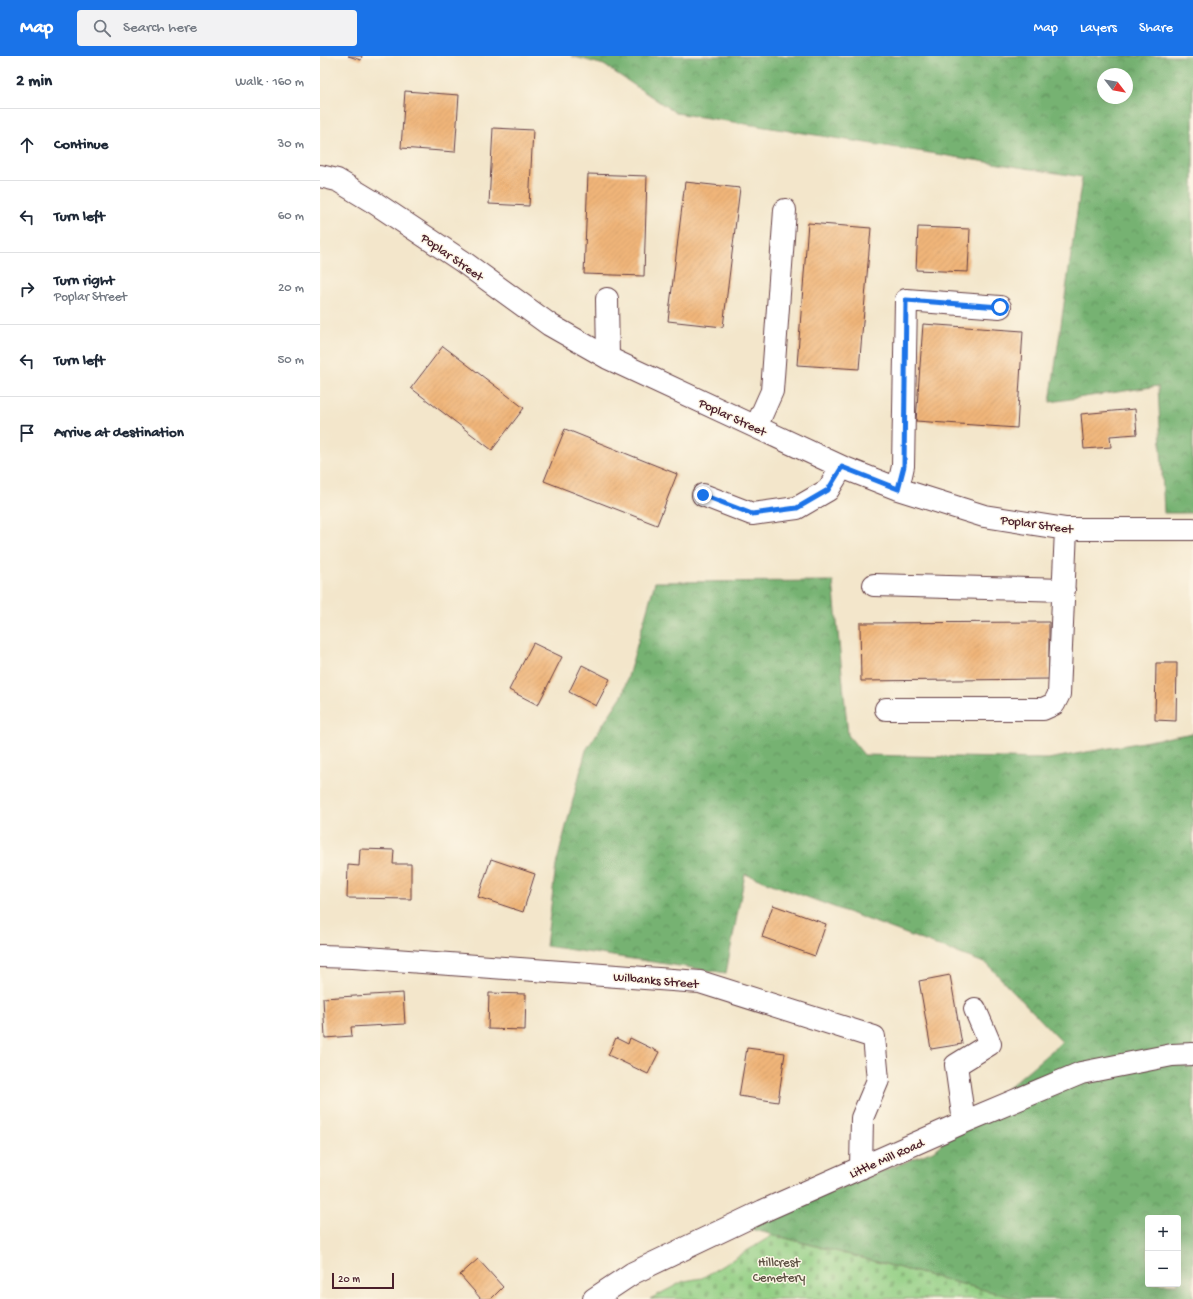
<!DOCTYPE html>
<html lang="en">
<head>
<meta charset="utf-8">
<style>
	:root { --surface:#fff; --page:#f2f2f3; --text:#1f2937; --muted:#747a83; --line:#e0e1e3; --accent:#1a73e8 }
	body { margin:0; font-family:"Gochi Hand",sans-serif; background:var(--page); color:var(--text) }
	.controls { position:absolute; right:12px; bottom:12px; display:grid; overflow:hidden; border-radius:4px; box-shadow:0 4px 16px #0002 }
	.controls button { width:36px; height:36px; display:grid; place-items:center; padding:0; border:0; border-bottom:1px solid var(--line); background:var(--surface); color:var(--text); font:20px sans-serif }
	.compass { position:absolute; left:777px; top:12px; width:36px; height:36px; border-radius:50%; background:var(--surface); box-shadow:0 4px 16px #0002; rotate:121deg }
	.scale { position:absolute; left:12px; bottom:10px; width:62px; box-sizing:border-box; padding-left:4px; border:2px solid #4a1f2b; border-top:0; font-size:11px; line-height:14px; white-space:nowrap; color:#4a1f2b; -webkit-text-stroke:3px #fcf5e5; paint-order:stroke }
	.stop { position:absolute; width:12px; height:12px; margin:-9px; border:3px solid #1a73e8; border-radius:50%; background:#fff }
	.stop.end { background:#1a73e8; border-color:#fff; box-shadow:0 1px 4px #0008 }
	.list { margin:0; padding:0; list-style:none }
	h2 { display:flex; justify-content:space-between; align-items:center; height:52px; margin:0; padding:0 16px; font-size:17px }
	h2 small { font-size:13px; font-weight:400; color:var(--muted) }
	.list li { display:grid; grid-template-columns:26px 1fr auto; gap:12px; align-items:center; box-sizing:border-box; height:72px; padding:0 16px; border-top:1px solid var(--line) }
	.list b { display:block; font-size:15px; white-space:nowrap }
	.list p { margin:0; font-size:13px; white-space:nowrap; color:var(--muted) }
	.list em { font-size:13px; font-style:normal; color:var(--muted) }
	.icon { flex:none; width:22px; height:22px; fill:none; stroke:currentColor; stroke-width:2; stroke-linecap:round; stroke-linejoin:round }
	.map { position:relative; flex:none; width:873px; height:1243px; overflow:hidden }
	header { display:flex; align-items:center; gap:24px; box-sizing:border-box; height:56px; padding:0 20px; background:var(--accent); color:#fff }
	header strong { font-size:19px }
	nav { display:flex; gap:22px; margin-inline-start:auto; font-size:14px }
	.search { width:280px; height:36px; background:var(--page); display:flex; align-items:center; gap:10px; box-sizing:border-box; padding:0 14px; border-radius:4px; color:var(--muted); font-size:15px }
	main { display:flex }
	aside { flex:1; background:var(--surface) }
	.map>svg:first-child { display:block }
	.forest { fill:url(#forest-crowns); stroke:#60684e; fill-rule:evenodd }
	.cemetery { fill:url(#cemetery-stones); stroke:#6e7758 }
	.building { fill:url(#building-hatch) }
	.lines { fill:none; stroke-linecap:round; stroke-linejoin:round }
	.minor-casing { stroke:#633d43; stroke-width:24 }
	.minor { stroke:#fff; stroke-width:22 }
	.route { stroke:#1a73e8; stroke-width:5 }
	.labels { text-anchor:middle; stroke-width:3; stroke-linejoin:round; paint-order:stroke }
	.street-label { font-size:13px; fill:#4a1f2b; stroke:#fcf5e5 }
	.park-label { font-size:13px; fill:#605446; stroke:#fcf5e5 }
</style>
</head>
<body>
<header>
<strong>Map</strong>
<div class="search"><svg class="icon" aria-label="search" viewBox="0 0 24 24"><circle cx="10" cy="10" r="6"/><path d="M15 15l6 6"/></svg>Search here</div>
<nav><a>Map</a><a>Layers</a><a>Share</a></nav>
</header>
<main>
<aside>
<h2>2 min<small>Walk · 160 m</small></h2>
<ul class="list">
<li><svg class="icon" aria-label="ahead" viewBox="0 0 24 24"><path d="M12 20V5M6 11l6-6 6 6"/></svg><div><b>Continue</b></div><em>30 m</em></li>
<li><svg class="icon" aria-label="left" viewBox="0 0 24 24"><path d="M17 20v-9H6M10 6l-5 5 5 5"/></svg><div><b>Turn left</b></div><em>60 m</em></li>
<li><svg class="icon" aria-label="right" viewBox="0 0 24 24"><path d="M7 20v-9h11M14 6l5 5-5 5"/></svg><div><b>Turn right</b><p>Poplar Street</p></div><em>20 m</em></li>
<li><svg class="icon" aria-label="left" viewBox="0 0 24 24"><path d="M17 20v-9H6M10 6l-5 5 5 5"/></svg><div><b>Turn left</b></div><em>50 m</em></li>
<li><svg class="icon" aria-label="arrive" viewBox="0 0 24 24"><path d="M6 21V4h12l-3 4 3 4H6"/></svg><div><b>Arrive at destination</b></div></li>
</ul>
</aside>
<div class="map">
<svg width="873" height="1243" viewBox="0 0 873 1243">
	<defs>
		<pattern id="forest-crowns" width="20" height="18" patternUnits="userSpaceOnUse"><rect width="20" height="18" fill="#76b272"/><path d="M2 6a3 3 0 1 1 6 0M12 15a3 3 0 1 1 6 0" fill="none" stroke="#63905e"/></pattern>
		<pattern id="cemetery-stones" width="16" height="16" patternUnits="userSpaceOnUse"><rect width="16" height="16" fill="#93cf84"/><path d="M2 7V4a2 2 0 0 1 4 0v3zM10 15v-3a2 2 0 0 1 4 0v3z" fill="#80b172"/></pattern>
		<pattern id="building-hatch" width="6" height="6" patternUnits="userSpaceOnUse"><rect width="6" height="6" fill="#f0b579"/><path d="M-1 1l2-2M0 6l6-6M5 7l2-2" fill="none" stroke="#cf9b69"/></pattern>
	</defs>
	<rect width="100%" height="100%" fill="#fcf5e5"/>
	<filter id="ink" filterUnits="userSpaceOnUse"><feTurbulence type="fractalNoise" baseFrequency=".025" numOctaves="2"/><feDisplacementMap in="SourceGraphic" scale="8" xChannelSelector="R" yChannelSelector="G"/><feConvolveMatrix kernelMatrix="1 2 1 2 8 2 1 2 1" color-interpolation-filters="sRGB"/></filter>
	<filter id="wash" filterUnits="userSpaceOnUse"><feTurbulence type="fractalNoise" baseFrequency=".012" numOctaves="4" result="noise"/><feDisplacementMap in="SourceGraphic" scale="16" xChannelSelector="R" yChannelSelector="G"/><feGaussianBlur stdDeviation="0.9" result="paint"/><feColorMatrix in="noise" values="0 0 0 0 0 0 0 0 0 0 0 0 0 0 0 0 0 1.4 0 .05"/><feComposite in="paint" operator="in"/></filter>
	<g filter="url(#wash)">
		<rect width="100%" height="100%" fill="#f3e6cb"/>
		<path class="forest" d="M251,0H873V457H844L838,330L730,346L762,121L356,57L284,9ZM783,18H807V42H783Z
			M513,525L528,679L544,699L728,703L873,677V1243H699L423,1171L613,1095L742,986L667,908L425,818L406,917L226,890L236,809L266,694L303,638L335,526ZM828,1162H858V1228H828Z"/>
		<path class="cemetery" d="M453,1179L699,1243H330L364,1225L382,1222Z"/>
		<g id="blocks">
			<path class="building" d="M28,0H42L41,4Z
				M85,35L139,39L135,96L81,92Z
				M173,72L213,74L209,150L169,148Z
				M268,118L327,120L324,220L264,218Z
				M365,126L420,132L403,271L348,265Z
				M488,167L551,172L539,313L477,309Z
				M598,171L650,173L648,216L596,214Z
				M603,268L703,275L697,372L596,365Z
				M123,290L204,352L172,394L91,332Z
				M815,353L817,378L790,380L791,391L764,393L761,358Z
				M245,373L357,418L337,469L224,425Z
				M729,566V623L541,625L540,567Z
				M213,587L242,601L218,649L189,634Z
				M836,607H857L856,665L835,664Z
				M262,609L290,623L276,650L249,636Z
				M40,793L74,794L73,808H91V843L27,842L28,809L39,810Z
				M171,803L215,818L203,856L158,841Z
				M453,849L506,868L495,900L442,881Z
				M630,919L642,988L611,993L599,925Z
				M83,937L85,968L31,971L32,980L5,982L3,942Z
				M169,937L206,938L205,974L168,973Z
				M296,982L308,988L310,982L339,996L328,1018L288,999Z
				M427,992L465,997L458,1046L419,1040Z
				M158,1203L183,1231L171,1243H161L140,1219Z"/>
		</g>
	</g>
	<g filter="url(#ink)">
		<use href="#blocks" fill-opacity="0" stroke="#633d43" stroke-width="1"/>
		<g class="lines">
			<defs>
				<path id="minor" d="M0,120L17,124L55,147L142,205L230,269L288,302L522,411L578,433L664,460L746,473H873
					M287,243L288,302
					M436,371L452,335L465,154
					M578,433L583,410L586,244L680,251
					M383,439L432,458L477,452L508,434L522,411
					M554,529L744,534
					M566,653H723L734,648L739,638L746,473
					M0,900L33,901L380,926L554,981L558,1024L542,1062L541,1112
					M644,1066L636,1009L670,988L655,953
					M274,1243L313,1217L443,1155L644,1066L761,1017L852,999L873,998"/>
			</defs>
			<use href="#minor" class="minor-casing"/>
			<use href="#minor" class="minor"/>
		</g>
	</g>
	<g class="lines" filter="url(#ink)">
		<path class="route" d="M383,439L432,458L477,452L508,434L522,411L578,433L584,410L586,244L680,251"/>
	</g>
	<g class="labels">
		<g class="street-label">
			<text transform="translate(133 200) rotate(35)" y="5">Poplar Street</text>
			<text transform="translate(413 360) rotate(25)" y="5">Poplar Street</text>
			<text transform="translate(717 467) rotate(8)" y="5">Poplar Street</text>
			<text transform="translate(336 923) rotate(5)" y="5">Wilbanks Street</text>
			<text transform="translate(566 1101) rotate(-24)" y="5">Little Mill Road</text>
		</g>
		<g class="park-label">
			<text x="459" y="1210">Hillcrest<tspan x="459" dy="15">Cemetery</tspan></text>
		</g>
	</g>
</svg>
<div class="controls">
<button>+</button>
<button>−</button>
</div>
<svg class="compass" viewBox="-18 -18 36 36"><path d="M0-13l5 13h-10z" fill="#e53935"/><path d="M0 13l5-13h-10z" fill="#747a83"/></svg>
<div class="scale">20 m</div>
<div class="stop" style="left:680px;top:251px"></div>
<div class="stop end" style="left:383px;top:439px"></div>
</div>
</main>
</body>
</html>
